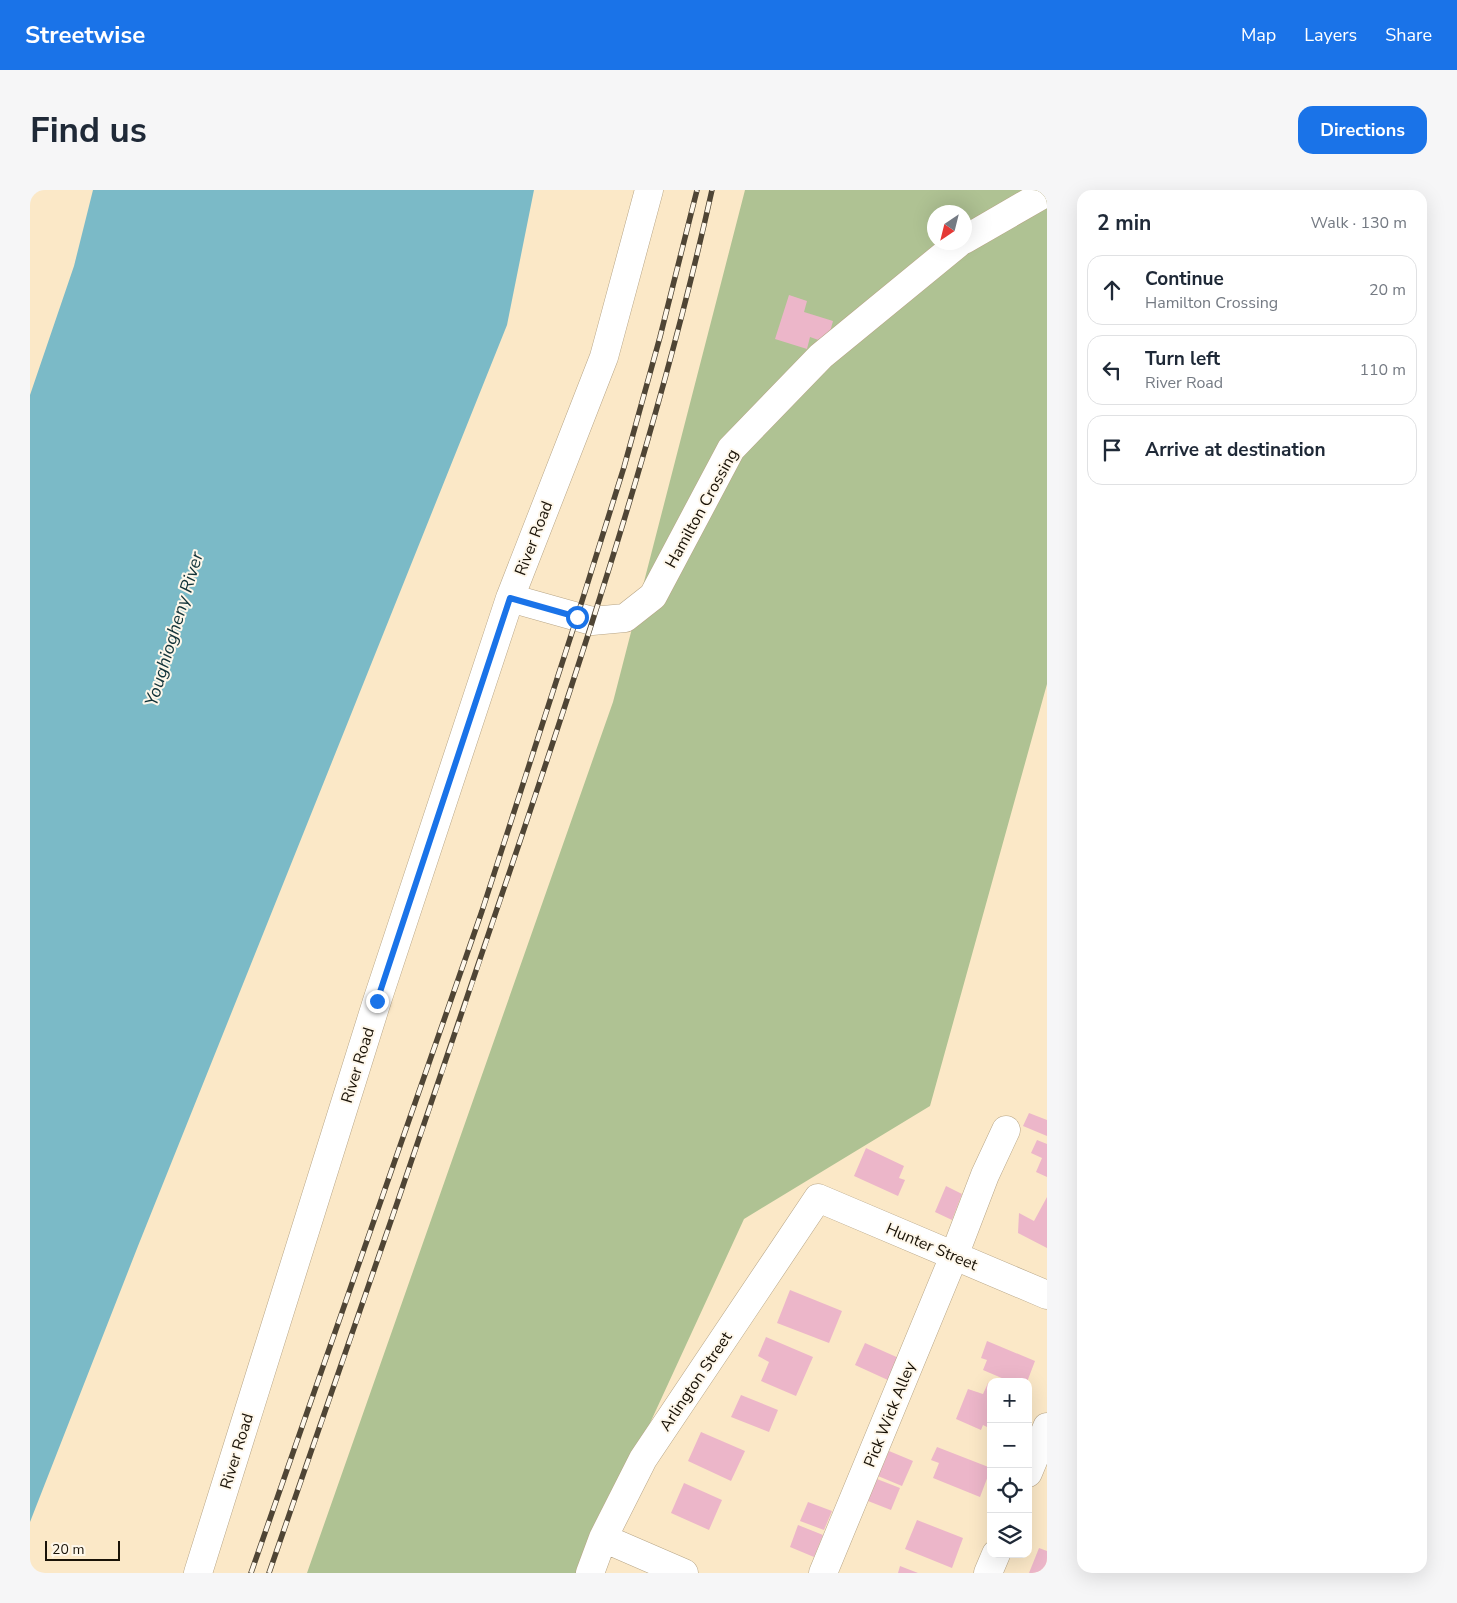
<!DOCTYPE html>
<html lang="en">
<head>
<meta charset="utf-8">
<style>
	:root { --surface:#fff; --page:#f6f6f7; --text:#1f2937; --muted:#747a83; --line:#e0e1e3; --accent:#1a73e8 }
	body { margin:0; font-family:"Nunito Sans",sans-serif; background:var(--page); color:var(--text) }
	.controls { position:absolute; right:15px; bottom:15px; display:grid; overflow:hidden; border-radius:10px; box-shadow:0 5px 20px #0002 }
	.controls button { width:45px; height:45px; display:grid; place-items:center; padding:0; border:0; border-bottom:1px solid var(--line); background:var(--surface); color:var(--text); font:25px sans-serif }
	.compass { position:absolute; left:897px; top:15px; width:45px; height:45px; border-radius:50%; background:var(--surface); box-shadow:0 5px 20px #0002; rotate:215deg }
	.scale { position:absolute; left:15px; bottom:12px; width:75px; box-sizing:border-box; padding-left:5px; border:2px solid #191207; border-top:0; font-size:14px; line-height:18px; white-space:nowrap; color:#191207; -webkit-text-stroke:4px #fef7ea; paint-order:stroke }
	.stop { position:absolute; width:15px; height:15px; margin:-11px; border:4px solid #1a73e8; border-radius:50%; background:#fff }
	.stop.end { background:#1a73e8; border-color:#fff; box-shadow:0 1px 5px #0008 }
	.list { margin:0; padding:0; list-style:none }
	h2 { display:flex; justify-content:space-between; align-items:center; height:65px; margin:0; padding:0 20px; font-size:21px }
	h2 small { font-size:16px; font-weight:400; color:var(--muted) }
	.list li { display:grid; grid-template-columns:32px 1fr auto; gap:15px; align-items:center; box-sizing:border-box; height:70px; margin:0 10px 10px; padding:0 10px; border:1px solid var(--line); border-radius:15px }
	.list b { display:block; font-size:19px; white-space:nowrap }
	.list p { margin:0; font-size:16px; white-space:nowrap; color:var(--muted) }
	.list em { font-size:16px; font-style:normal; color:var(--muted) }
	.icon { flex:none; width:28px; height:28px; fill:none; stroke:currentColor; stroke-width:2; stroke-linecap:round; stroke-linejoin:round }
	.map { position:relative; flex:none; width:1017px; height:1383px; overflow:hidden; border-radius:15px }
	header { display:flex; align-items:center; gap:30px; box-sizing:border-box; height:70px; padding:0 25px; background:var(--accent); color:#fff }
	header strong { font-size:24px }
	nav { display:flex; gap:28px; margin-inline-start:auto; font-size:18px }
	.intro { display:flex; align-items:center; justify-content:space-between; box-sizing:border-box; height:120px; padding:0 30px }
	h1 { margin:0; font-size:35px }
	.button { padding:12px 22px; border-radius:15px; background:var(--accent); color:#fff; font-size:18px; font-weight:700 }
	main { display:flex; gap:30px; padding:0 30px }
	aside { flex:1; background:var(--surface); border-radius:15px; box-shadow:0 5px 20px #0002 }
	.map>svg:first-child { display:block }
	.forest { fill:#afc293; fill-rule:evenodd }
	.water { fill:#7bbac7 }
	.building { fill:#ecb6c9 }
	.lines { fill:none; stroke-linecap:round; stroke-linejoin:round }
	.minor-casing { stroke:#b7a586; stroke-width:29 }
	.minor { stroke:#fff; stroke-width:28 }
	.rail-casing { stroke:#4f4535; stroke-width:5.5 }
	.rail { stroke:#fef7ea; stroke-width:4; stroke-dasharray:11; stroke-linecap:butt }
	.route { stroke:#1a73e8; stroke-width:6 }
	.labels { text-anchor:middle; stroke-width:4; stroke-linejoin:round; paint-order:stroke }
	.street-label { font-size:16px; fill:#191207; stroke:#fef7ea }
	.water-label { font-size:18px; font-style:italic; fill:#113238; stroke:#fef7ea }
</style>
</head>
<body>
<header>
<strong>Streetwise</strong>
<nav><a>Map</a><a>Layers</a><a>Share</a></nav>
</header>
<div class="intro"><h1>Find us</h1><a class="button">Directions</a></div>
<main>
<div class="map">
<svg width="1017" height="1383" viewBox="0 0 1017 1383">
	<rect width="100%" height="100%" fill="#fbe8c7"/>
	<path class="forest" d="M715,0H1017V494L900,916L714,1029L551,1383H277L583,512ZM904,22H934V52H904Z"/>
	<path class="water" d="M63,0H504L477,135L108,1056L0,1332V205L44,76Z"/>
	<path class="building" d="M759,105L777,111L774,122L803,131L797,153L780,147L777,159L745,149Z
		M999,923L1017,930V946L993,936Z
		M1007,950L1017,954V987L1006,982L1012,968L1001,963Z
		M836,958L874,976L869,988L875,990L868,1006L824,986Z
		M916,996L932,1004L922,1030L905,1022Z
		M1017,1007V1058L988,1043L989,1023L1004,1031Z
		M760,1100L812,1121L799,1153L747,1133Z
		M736,1147L783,1167L766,1206L731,1191L739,1172L728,1166Z
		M957,1151L1005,1171L997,1192H981L953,1180L957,1170L951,1168Z
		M835,1153L871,1169L860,1191L825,1175Z
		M958,1193L961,1194V1239L953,1235L951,1240L926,1229L938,1199L953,1204Z
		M711,1205L748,1220L739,1242L701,1227Z
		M671,1242L715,1261L701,1291L658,1271Z
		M907,1257L961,1278L950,1307L903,1288L909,1273L901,1270Z
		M859,1261L883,1271L872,1296L848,1286Z
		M847,1289L870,1298L861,1320L838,1311Z
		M654,1293L692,1310L679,1340L641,1323Z
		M778,1312L802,1321L794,1340L770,1331Z
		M887,1330L933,1348L922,1378L875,1359Z
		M768,1335L793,1345L784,1367L760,1357Z
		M1009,1358L1017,1361V1383H999Z
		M870,1376L888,1383H868Z"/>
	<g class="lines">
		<defs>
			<path id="minor" d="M934,50L1017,2
				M480,408L562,431L595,428L623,406L701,259L791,166L930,52
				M998,1283L1017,1237
				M573,1348L654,1383
				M168,1383L347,811L480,408L574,167L619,0
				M560,1383L573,1348L613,1269L788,1008L1017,1105
				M793,1383L924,1066L955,985L976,940
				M958,1383L966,1364"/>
		</defs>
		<use href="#minor" class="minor-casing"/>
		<use href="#minor" class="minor"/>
		<defs>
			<path id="rail" d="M221,1383L452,721L547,427L594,277L630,147L667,0
				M239,1383C324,1139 408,896 490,651C562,437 633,221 682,0"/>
		</defs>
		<use href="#rail" class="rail-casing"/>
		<use href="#rail" class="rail"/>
	</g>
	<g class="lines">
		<path class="route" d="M347,811L480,408L547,427"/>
	</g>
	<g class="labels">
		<g class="street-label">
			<text transform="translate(671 318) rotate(-61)" y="6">Hamilton Crossing</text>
			<text transform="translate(503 348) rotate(-69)" y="6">River Road</text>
			<text transform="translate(327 875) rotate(-73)" y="6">River Road</text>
			<text transform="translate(902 1056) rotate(23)" y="6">Hunter Street</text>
			<text transform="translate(665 1191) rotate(-56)" y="6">Arlington Street</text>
			<text transform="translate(859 1224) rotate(-68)" y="6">Pick Wick Alley</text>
			<text transform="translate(206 1261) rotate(-73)" y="6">River Road</text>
		</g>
		<g class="water-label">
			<text transform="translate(144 439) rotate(-73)" y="6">Youghiogheny River</text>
		</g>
	</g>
</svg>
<div class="controls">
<button>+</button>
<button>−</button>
<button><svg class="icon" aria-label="locate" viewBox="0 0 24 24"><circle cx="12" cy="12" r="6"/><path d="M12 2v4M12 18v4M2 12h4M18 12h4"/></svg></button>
<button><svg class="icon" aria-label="layers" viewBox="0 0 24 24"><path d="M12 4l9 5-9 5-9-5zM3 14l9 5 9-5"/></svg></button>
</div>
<svg class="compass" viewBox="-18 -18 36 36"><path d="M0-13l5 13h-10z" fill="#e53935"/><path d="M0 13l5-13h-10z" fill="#747a83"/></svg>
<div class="scale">20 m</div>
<div class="stop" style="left:547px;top:427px"></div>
<div class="stop end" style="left:347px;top:811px"></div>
</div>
<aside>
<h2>2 min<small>Walk · 130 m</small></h2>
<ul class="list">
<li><svg class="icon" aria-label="ahead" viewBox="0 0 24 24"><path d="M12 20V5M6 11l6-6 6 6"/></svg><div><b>Continue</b><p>Hamilton Crossing</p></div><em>20 m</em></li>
<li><svg class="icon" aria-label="left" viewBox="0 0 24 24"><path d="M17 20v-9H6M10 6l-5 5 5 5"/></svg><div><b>Turn left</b><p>River Road</p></div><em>110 m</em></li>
<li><svg class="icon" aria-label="arrive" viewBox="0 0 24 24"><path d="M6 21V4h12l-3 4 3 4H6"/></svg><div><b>Arrive at destination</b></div></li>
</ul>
</aside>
</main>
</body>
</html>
